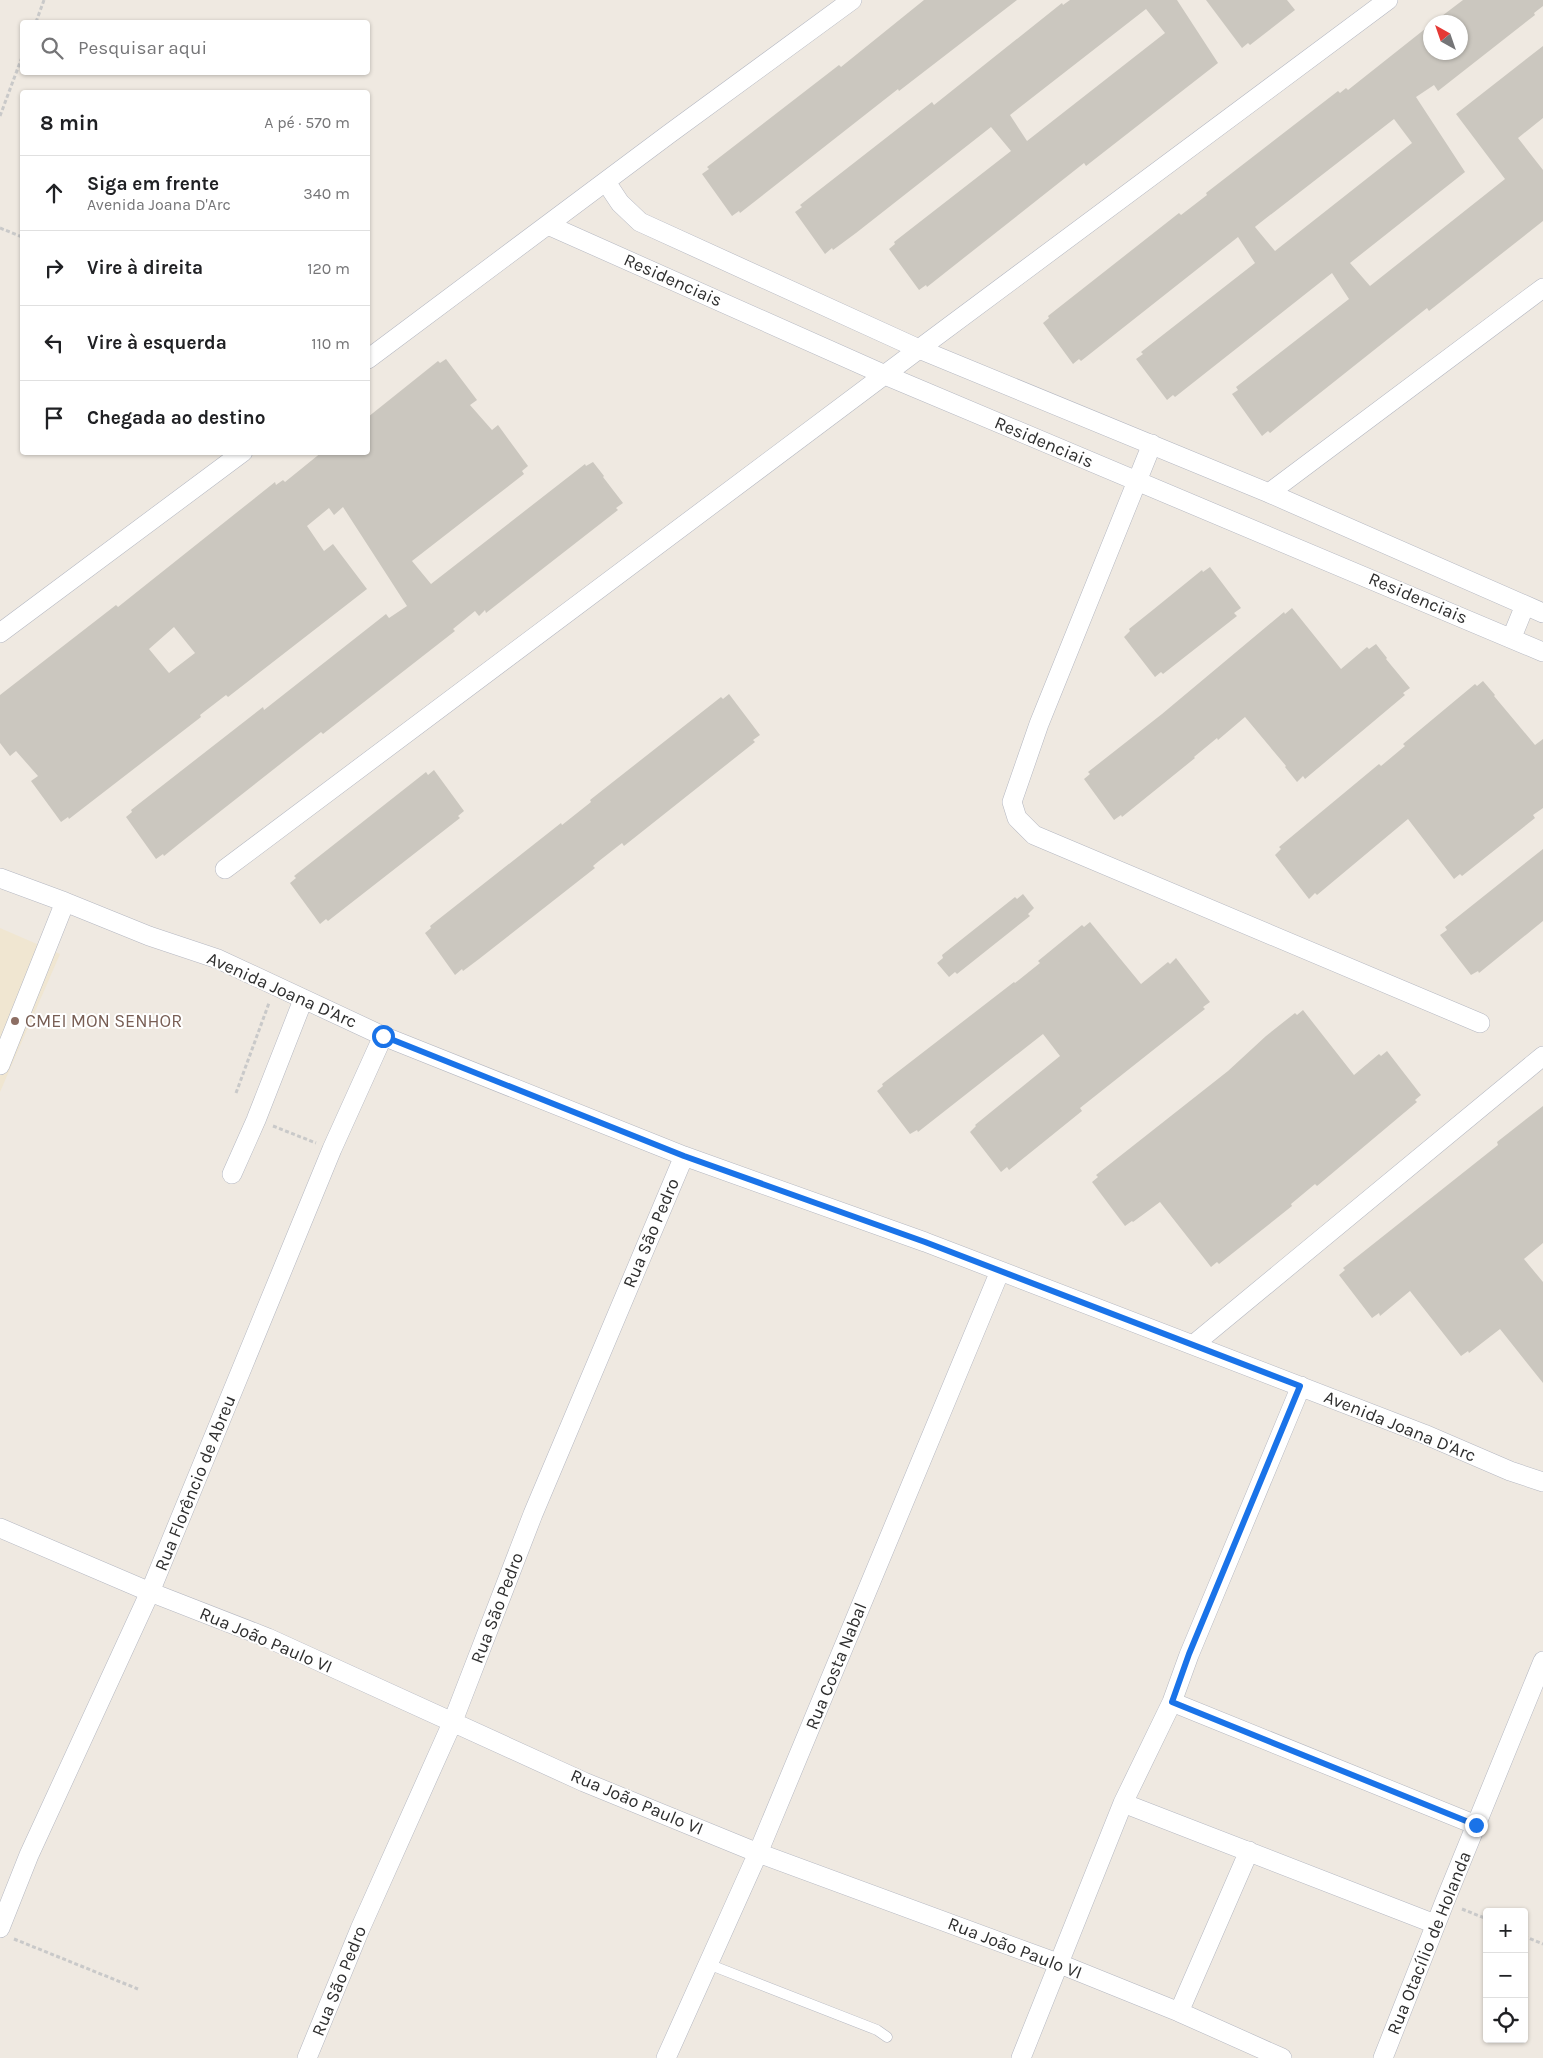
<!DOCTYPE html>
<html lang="pt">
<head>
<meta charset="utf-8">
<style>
	:root { --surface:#fff; --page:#f2f2f2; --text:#202124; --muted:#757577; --line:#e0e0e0 }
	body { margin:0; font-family:Karla,sans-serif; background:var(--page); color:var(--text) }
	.controls { position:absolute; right:15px; bottom:15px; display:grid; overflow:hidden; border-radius:5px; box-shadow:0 1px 4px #0004 }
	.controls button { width:45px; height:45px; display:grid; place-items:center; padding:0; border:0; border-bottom:1px solid var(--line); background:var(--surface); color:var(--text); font:25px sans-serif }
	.compass { position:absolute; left:1423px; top:15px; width:45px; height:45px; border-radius:50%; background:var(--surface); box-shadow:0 1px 4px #0004; rotate:320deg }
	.stop { position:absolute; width:15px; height:15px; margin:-11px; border:4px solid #1a73e8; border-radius:50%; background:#fff }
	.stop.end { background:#1a73e8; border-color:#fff; box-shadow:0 1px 5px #0008 }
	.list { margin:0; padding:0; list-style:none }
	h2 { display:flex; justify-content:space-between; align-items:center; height:65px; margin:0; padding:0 20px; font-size:21px }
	h2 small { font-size:16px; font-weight:400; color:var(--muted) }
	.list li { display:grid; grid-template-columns:32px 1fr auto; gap:15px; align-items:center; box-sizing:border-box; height:75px; padding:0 20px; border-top:1px solid var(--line) }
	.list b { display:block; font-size:19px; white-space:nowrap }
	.list p { margin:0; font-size:16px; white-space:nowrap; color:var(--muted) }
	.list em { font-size:16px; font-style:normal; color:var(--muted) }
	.icon { flex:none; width:28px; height:28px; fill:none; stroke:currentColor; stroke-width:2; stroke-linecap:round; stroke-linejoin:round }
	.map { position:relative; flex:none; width:1543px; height:2058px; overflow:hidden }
	.search { position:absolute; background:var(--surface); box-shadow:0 1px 4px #0004; left:20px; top:20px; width:350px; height:55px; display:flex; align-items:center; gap:12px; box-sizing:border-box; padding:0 18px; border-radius:5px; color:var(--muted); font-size:19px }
	.panel { position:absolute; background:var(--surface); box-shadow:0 1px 4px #0004; left:20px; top:90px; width:350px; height:365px; border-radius:5px }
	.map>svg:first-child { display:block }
	.education { fill:#f0e6d1 }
	.building { fill:#cbc7bf; fill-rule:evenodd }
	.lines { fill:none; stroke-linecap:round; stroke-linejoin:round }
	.lane-casing { stroke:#b4b7c1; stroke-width:11 }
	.street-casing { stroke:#b4b7c1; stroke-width:20 }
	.path { stroke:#c9c9c9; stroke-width:3; stroke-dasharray:4 2.5; stroke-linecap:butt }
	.lane { stroke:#fff; stroke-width:10 }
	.street { stroke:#fff; stroke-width:19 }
	.route { stroke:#1a73e8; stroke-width:6 }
	.education-dot { fill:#8d6e63; stroke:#fff; stroke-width:2 }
	.labels { text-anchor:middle; stroke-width:4; stroke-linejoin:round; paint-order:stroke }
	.street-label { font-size:18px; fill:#2e2e2e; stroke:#fff }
	.education-label { font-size:18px; fill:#785e54; stroke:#fff; text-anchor:start }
</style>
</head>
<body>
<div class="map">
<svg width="1543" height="2058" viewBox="0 0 1543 2058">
	<rect width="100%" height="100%" fill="#efe9e1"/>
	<path class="education" d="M0,928L60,954L0,1092Z"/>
	<path class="building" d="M924,0H1017L899,91L898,89L740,213L739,211L732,216L702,174L709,169L707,167L839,65L841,67Z
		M1070,0H1177L1218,63L1086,166L1084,163L927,287L926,285L919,290L889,249L895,244L894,242L1011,151L991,127L856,233L833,250L832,248L825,254L795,212L802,207L800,205L932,102L934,105L1062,3L1063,5ZM1146,9L1165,33L1027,141L1010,115Z
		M1206,0H1287L1295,10L1250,45L1248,43L1242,48Z
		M1463,0H1543V6L1534,13L1535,15L1438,91L1434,85L1416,97L1465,172L1350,263L1370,286L1505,179L1456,114L1543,46V118L1518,138L1543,170V221L1429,311L1427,308L1286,420L1270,433L1268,431L1262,436L1232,394L1238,390L1236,387L1349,299L1332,273L1175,397L1173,395L1167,400L1136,359L1143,354L1141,352L1255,263L1238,237L1081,361L1079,359L1073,364L1043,323L1049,318L1048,316L1179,213L1181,215L1207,195L1206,193L1338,91L1340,93L1346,88L1348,90L1430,25V52H1460V22H1434ZM1394,119L1412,143L1275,251L1255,227L1256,226Z
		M446,359L477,400L470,405L492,430L498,425L528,466L522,471L524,474L412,561L431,584L585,464L586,466L593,462L604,476L603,477L623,503L616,508L618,510L486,613L485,610L479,616L475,611L453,629L455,631L323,734L321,732L180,843L164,856L163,854L156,859L126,817L132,812L131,810L263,707L264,710L386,614L389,618L407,606L343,507L334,515L329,508L307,526L324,551L333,544L367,589L228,697L226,695L200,715L201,717L69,819L68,817L61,822L31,781L38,776L16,751L10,756L0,743V695L116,605L118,607L275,482L276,485L283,480L285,482L322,452H368V417L438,361L440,363ZM174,627L195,653L169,673L149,649Z
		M1210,567L1241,608L1234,613L1237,616L1163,674L1161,672L1155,677L1124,637L1130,631L1129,629L1154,609L1202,570L1203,572Z
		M1292,608L1341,669L1367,647L1369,649L1376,644L1387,658L1386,659L1410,688L1403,693L1405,695L1305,779L1303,776L1297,782L1285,767L1286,766L1245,717L1218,740L1217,738L1194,757L1195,758L1122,817L1121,815L1114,820L1084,779L1090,774L1088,772L1162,714L1284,612L1285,614Z
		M1483,681L1495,695L1494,696L1535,745L1543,739V808L1533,815L1535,818L1462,876L1460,874L1454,879L1408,819L1317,895L1315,893L1309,899L1275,855L1281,849L1279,847L1379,764L1381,766L1405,746L1403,744L1475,684L1477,686Z
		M729,694L760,735L753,740L755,742L624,846L622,843L599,861L593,866L595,868L479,959L463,971L462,969L455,975L425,933L431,928L430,926L561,823L562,825L591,802L590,800L721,697L723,699Z
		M434,770L464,811L458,816L460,818L328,921L326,919L320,924L290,883L296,878L294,876L426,772L428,775Z
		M1543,849V921L1479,973L1478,971L1471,975L1440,935L1447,930L1445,927Z
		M1023,894L1034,908L1028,914L1030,916L957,974L955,972L949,977L937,963L943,958L942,955L1015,897L1017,899Z
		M1090,922L1141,984L1168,962L1170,964L1176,958L1210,1002L1203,1007L1205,1009L1080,1108L1082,1111L1009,1170L1007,1167L1001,1172L970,1132L976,1126L975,1125L1060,1056L1043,1034L918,1132L917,1130L910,1134L877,1091L883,1086L882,1084L1014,982L1015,983L1040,963L1038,961L1082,925L1084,927Z
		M1303,1010L1354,1075L1379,1054L1381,1056L1387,1051L1421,1095L1415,1100L1417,1102L1317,1186L1315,1184L1291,1204L1292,1206L1219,1264L1217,1262L1211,1267L1160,1202L1133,1222L1132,1221L1125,1226L1092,1182L1098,1177L1096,1175L1228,1071L1266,1036L1295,1013L1297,1015Z
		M1543,1106V1243L1524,1259L1543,1282V1383L1500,1329L1469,1353L1468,1351L1461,1356L1410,1291L1380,1316L1379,1313L1372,1318L1339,1275L1345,1270L1343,1268L1498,1145L1497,1142Z"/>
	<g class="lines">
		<defs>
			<path id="lane" d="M708,1964L877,2030L887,2037"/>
			<path id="street" d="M606,182L620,203L640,222L919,349L1269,493L1543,613
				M548,225L885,375L1543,652
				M368,359L669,134L852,0
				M1152,444L1039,724L1012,802L1017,818L1034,835L1480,1023
				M1269,493L1543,288
				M0,633L243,452
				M1512,637L1525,605
				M225,869L919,349L1388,0
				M0,878L65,902L149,936L218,959L383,1036L684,1156L925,1242L1424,1434L1510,1471L1543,1482
				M0,1065L65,902
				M232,1174L256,1120L303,1000
				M1193,1345L1543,1056
				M0,1528L150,1592L268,1638L584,1782L758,1853L1060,1964L1179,2012L1282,2058
				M1172,1702L1476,1825
				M1123,1803L1435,1924
				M0,1928L29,1855L150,1592L332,1149L383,1036
				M1179,2012L1249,1851
				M307,2058L360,1929L453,1721L533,1514L684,1156
				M666,2058L758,1853L1000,1271
				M1021,2058L1123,1803L1172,1702L1189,1655L1301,1386
				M1383,2058L1445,1901L1543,1661"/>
		</defs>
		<use href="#lane" class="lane-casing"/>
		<use href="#street" class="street-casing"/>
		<path class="path" d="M36,22L44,0
			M0,116L22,57
			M0,228L22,237
			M236,1093L269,1003
			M273,1126L316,1143
			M1462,1909L1487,1919
			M1524,1936L1543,1944
			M14,1939L138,1989"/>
		<use href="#lane" class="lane"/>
		<use href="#street" class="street"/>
	</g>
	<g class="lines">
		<path class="route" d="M383,1036L684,1156L925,1242L1300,1386L1189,1654L1172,1702L1476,1825"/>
	</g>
	<circle class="education-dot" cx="15" cy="1021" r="5"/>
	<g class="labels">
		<g class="street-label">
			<text transform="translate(673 280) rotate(24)" y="6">Residenciais</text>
			<text transform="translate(1044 442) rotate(23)" y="6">Residenciais</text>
			<text transform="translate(1418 598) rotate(23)" y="6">Residenciais</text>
			<text transform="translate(282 990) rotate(24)" y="6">Avenida Joana D'Arc</text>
			<text transform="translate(651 1233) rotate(-67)" y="6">Rua São Pedro</text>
			<text transform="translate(1400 1426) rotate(22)" y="6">Avenida Joana D'Arc</text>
			<text transform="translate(195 1483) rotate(-68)" y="6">Rua Florêncio de Abreu</text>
			<text transform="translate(497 1608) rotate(-69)" y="6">Rua São Pedro</text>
			<text transform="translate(266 1640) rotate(23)" y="6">Rua João Paulo VI</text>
			<text transform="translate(836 1666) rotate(-68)" y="6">Rua Costa Nabal</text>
			<text transform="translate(637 1802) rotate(23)" y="6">Rua João Paulo VI</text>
			<text transform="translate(1429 1943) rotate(-68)" y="6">Rua Otacílio de Holanda</text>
			<text transform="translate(1015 1948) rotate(21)" y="6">Rua João Paulo VI</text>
			<text transform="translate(339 1981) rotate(-68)" y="6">Rua São Pedro</text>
		</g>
		<g class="education-label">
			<text x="25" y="1027">CMEI MON SENHOR</text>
		</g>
	</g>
</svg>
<div class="controls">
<button>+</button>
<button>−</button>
<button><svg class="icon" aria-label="locate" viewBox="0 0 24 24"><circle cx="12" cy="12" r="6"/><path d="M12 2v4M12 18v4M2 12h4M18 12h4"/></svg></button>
</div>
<svg class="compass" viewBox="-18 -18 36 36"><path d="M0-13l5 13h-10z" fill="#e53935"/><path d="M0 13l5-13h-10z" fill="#757577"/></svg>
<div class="stop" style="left:383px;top:1036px"></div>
<div class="stop end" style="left:1476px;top:1825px"></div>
<div class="search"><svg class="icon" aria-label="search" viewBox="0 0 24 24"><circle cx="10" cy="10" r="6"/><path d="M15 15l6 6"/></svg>Pesquisar aqui</div>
<section class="panel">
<h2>8 min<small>A pé · 570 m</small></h2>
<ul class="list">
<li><svg class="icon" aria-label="ahead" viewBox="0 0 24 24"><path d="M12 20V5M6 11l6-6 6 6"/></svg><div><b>Siga em frente</b><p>Avenida Joana D'Arc</p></div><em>340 m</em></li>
<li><svg class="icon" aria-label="right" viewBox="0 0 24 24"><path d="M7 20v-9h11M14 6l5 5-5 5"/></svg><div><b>Vire à direita</b></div><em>120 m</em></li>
<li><svg class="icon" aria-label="left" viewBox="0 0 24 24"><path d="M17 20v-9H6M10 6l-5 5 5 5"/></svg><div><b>Vire à esquerda</b></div><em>110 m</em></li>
<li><svg class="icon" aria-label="arrive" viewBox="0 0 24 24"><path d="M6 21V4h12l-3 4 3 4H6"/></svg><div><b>Chegada ao destino</b></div></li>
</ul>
</section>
</div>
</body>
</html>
